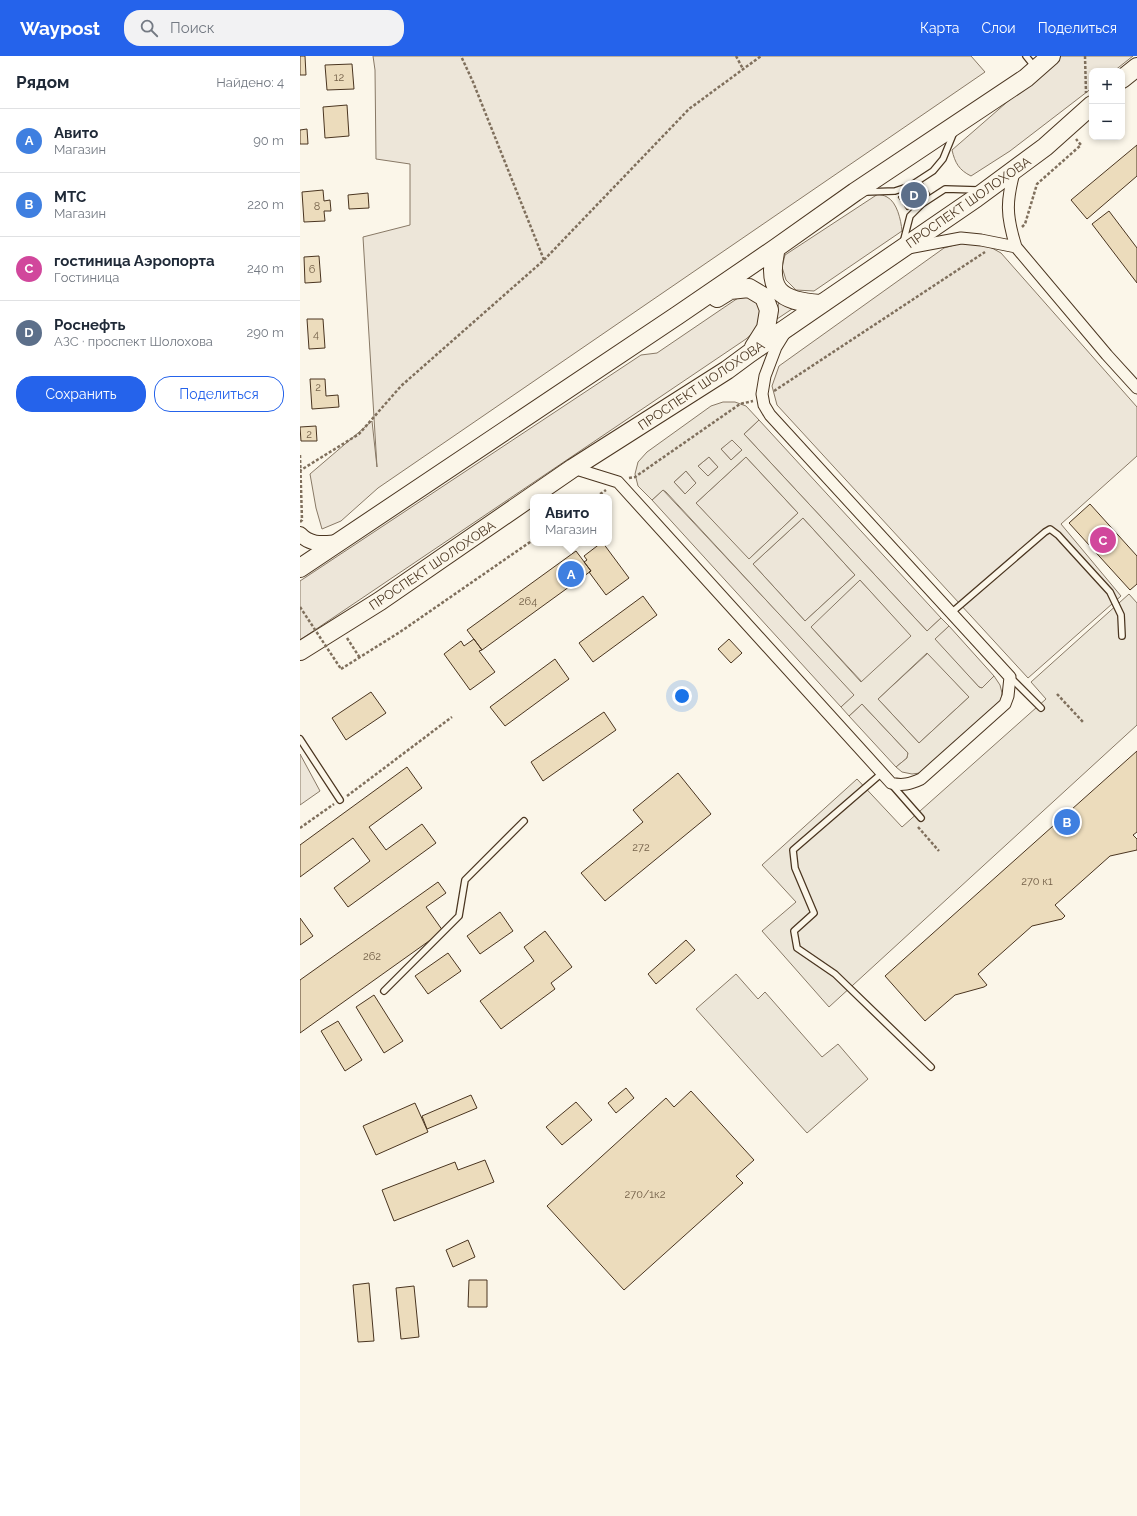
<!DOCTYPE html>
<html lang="ru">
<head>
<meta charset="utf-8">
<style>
	:root { --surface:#fff; --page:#f2f2f3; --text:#1f2937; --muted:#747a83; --line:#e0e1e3; --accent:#2563eb }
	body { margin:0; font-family:Raleway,sans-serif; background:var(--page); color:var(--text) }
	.controls { position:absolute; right:12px; top:12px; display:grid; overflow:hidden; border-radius:8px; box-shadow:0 2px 6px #0003 }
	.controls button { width:36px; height:36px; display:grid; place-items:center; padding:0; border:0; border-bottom:1px solid var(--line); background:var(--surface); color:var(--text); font:20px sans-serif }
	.you { position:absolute; left:382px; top:640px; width:14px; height:14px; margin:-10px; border:3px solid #fff; border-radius:50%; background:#1a73e8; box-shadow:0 0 0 6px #1a73e833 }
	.badge { display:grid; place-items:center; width:26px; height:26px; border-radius:50%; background:var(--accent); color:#fff; font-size:13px; font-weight:700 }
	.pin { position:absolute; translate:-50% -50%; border:2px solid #fff; box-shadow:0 1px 4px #0006 }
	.popup { position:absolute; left:230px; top:438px; width:82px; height:52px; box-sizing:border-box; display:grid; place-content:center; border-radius:8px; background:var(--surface); filter:drop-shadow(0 1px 3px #0005); font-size:13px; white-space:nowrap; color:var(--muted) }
	.popup b { font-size:15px; color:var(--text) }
	.popup::after { content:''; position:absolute; left:50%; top:100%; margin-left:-8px; border:8px solid transparent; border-top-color:var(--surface) }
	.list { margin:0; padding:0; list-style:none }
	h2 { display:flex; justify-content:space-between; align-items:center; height:52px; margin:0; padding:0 16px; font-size:17px }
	h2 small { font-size:13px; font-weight:400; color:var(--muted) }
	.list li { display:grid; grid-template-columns:26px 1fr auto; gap:12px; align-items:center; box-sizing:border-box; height:64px; padding:0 16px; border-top:1px solid var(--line) }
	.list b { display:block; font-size:15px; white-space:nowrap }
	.list p { margin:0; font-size:13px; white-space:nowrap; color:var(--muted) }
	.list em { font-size:13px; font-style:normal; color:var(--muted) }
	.actions { display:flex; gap:8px; padding:12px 16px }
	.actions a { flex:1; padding:9px 0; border:1px solid var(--accent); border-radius:16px; text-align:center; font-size:14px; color:var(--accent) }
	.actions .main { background:var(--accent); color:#fff }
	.icon { flex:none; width:22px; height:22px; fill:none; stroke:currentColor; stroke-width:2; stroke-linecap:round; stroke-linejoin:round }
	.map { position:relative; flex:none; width:837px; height:1460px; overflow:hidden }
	header { display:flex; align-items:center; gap:24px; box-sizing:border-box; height:56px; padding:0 20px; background:var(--accent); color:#fff }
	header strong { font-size:19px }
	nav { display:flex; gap:22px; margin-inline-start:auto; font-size:14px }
	.search { width:280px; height:36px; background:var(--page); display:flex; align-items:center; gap:10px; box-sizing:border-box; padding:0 14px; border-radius:16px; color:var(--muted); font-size:15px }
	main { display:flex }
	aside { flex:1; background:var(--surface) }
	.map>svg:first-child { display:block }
	.green { fill:#ede6d9; stroke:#887966 }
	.parking { fill:#ede7d9; stroke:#887966; fill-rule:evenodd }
	.building { fill:#ecdcbc; stroke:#4a3520 }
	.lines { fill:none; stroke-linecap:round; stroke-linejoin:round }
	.service-casing { stroke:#4a3520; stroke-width:8 }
	.minor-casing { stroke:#4a3520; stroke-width:13 }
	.tertiary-casing { stroke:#4a3520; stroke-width:16 }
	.primary-casing { stroke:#4a3520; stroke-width:20 }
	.path { stroke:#7f6f5c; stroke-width:2.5; stroke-dasharray:3 2; stroke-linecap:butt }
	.service { stroke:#fbf6e9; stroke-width:5.5 }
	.minor { stroke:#fbf6e9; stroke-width:11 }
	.tertiary { stroke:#fbf6e9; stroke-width:14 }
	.primary { stroke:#fbf6e9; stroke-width:18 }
	.path-bridge { stroke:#7f6f5c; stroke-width:2.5; stroke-dasharray:3 2; stroke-linecap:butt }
	.labels { text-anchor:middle; stroke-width:3; stroke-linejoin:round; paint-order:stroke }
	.number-label { font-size:11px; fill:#725f47 }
	.street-label { font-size:13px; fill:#4a3520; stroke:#fbf6e9 }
</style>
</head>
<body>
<header>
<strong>Waypost</strong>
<div class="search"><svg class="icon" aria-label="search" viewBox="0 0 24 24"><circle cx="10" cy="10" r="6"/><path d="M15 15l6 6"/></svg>Поиск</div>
<nav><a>Карта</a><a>Слои</a><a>Поделиться</a></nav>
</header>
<main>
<aside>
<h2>Рядом<small>Найдено: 4</small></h2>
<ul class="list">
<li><span class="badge" style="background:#3f7fe0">A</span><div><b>Авито</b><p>Магазин</p></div><em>90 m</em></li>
<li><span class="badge" style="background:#3f7fe0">B</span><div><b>МТС</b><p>Магазин</p></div><em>220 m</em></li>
<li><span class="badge" style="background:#d1479c">C</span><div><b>гостиница Аэропорта</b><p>Гостиница</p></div><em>240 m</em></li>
<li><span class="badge" style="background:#5c6f8a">D</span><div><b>Роснефть</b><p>АЗС · проспект Шолохова</p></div><em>290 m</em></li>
</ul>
<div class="actions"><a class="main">Сохранить</a><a>Поделиться</a></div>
</aside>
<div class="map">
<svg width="837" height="1460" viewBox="0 0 837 1460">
	<rect width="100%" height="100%" fill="#fbf6e9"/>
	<path class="green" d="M73,0H671L685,16L78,432L41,465L22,473L16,452L10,418L72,365L77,411L63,181L110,169V108L76,103L75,14Z
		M760,0H833L814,15H792V32L710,95L671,120C659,114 655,107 652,94Z
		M578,138C580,139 584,139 587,141C597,146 601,164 602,175L514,235L496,234L486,224L482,211L485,199Z
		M665,186L690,191L701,197L837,351V400L761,468L821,540L728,622L477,349L472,330L479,310L644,192Z
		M447,239L456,243L460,252L459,269L454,276L446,283L0,584V525L341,299L357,297L438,242Z
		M479,242L495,251L471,267L478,252Z
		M459,364L641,562L627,575L444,378Z
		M432,383L442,394L431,404L421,393Z
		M409,401L418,411L408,420L398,410Z
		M446,401L498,457L448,504L396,447Z
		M386,415L396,427L385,438L374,426Z
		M363,434L555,639L541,651L352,444Z
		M503,462L555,519L505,565L453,508Z
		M560,524L612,580L562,626L510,570Z
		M649,570L694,620L682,632L679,631L634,583Z
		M628,597L669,641L619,687L578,643Z
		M562,648L608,697L607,702L596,711L549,660Z
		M0,698L20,735L0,749Z"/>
	<path class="parking" d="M423,346H435L446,350L459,364L444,378L627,575L641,562L649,570L635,583L679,631L682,632L694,620L700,629L702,637L701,644L620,717L612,718L602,716L596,711L607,702L608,697L562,648L549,660L541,651L554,639L366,436L363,434L352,444L338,430L335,418L338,406L347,396L411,350ZM432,384L442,394L431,404L421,393ZM409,401L418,411L408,420L398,410ZM446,401L498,457L449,503L396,447ZM386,415L396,427L385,438L374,426ZM503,462L555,519L505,565L453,508ZM560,524L611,580L561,626L511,571ZM627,597L669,641L619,687L578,643Z
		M829,538L837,547V669L529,951L462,875L496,846L462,809L557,723L602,771L746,643L731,626Z
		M436,918L458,943L465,936L522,1001L538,988L568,1023L507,1077L396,953Z"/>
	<path class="building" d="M0,0H5L6,19H0Z
		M52,8L54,33L27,34L25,9Z
		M47,49L49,80L25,82L23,51Z
		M7,73L8,88H0V74Z
		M837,89V120L787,163L771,144Z
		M621,124L630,138L607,154L598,141Z
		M23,134L24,145L30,144L31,155H24L25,165L4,166L2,136Z
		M68,137L69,152L49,153L48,139Z
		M809,155L837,192V227L792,168Z
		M19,200L21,226L5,227L4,201Z
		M7,263H23L25,292L9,293Z
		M10,323H25L26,340L38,339L39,351L12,353Z
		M16,370L17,385H1L0,371Z
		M790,448L837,500V528L830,534L769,467Z
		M301,487H303L329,522L306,539L289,516L291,515L284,506L287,504L284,500Z
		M276,495L291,515L182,594L167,574Z
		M343,540L357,559L293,606L279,587Z
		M174,583L182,594L179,595L195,616L170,634L144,598L161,585L164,590Z
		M429,583L442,597L431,607L418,593Z
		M255,603L269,623L205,670L190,651Z
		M71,636L86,657L46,684L32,662Z
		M304,656L316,674L243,725L231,706Z
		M837,695V776L833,779L837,783V794L810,800L755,849L765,860L762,863L732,870L678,918L687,929L684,931L655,939L625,965L585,920Z
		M107,711L122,732L69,771L86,794L122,768L136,787L48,851L34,832L70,805L53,782L0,821V789Z
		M378,717L411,758L305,845L281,817L343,766L333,754Z
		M138,826L146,837L126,851L143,875L0,977V924Z
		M200,856L213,875L180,898L167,880Z
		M0,862L13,880L0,889Z
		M245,875L272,911L251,927L255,933L201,973L180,945L234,905L224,891Z
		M386,884L395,894L356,928L348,918Z
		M148,897L161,915L128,938L115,920Z
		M74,939L103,985L84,997L56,951Z
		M38,965L62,1004L45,1015L21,975Z
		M326,1032L334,1042L316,1057L308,1047Z
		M391,1035L454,1104L436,1120L443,1127L324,1234L247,1150L366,1042L374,1051Z
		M171,1039L177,1052L127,1073L122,1060Z
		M276,1046L292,1064L262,1089L246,1071Z
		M115,1047L128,1076L76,1099L63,1070Z
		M185,1104L194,1126L94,1165L82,1134L155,1106L158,1114Z
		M168,1184L175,1201L153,1211L146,1194Z
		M169,1224H187V1251H168Z
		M69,1227L74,1285L58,1286L53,1229Z
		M114,1230L119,1281L101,1283L96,1232Z"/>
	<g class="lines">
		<defs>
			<path id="service" d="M726,0L734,10
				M566,136L595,135L610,130L633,115L643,103L654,76
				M603,187L610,160L622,148L645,133L678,134
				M651,557L745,476L750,473L758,479L810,536L821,559L822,580
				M710,621L741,652
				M0,683L40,744
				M582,717L493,794L495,812L514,857L494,875L497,892L535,918L631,1011
				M592,729L621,762
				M84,935L159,860L165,824L224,765"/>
			<path id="minor" d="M715,113C706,145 706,159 716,191L807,299L837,332
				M608,192L661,182L681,184L716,191
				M273,412L318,426L591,727C602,730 610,728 621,723L705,648L708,640L710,621L470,359L464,349L462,338L465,320L476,291L484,278"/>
			<path id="tertiary" d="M0,478C11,490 24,487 39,486"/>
			<path id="primary" d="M822,23L837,11
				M476,192C466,234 479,245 520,248
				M417,242L430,234L449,232L464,241L469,254L466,272L454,291
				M0,512L378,259L476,192L555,136L726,22L751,0
				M0,595L80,545L273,412L427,314L450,297L676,142L745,91L792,49"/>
		</defs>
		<use href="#service" class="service-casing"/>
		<use href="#minor" class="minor-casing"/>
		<use href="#tertiary" class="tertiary-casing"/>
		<use href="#primary" class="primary-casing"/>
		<path class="path" d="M436,0L443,13
			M785,0L786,37
			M722,171L725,168L737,128L781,89L776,83
			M244,204L389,53L461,0
			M474,335L685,196
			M0,399L2,464L0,466
			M0,416L1,414L59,378L101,330L244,204L173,26L161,0
			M329,422L335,421L440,348L453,345
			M296,441L306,434
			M47,582L60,602
			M41,613L100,576L233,484
			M757,638L783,666
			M47,740L152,661
			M618,771L639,795
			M0,772L34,748"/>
		<use href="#service" class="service"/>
		<use href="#minor" class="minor"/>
		<use href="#tertiary" class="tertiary"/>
		<use href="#primary" class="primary"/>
		<path class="path-bridge" d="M0,551L41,613"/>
	</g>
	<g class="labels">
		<g class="number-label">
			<text x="39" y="25">12</text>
			<text x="17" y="154">8</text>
			<text x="12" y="217">6</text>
			<text x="16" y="282">4</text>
			<text x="18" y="335">2</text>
			<text x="9" y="382">2</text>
			<text x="228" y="549">264</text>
			<text x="341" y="795">272</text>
			<text x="737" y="829">270 к1</text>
			<text x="72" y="904">262</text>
			<text x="345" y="1142">270/1к2</text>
		</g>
		<g class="street-label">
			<text transform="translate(668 146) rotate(-35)" y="5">ПРОСПЕКТ ШОЛОХОВА</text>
			<text transform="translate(401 329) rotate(-34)" y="5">ПРОСПЕКТ ШОЛОХОВА</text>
			<text transform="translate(132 509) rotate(-34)" y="5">ПРОСПЕКТ ШОЛОХОВА</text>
		</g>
	</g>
</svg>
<div class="controls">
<button>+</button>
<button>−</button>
</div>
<div class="you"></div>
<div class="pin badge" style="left:271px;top:518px;background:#3f7fe0">A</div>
<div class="popup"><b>Авито</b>Магазин</div>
<div class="pin badge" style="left:767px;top:766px;background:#3f7fe0">B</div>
<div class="pin badge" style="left:803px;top:484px;background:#d1479c">C</div>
<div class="pin badge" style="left:614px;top:139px;background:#5c6f8a">D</div>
</div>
</main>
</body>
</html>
